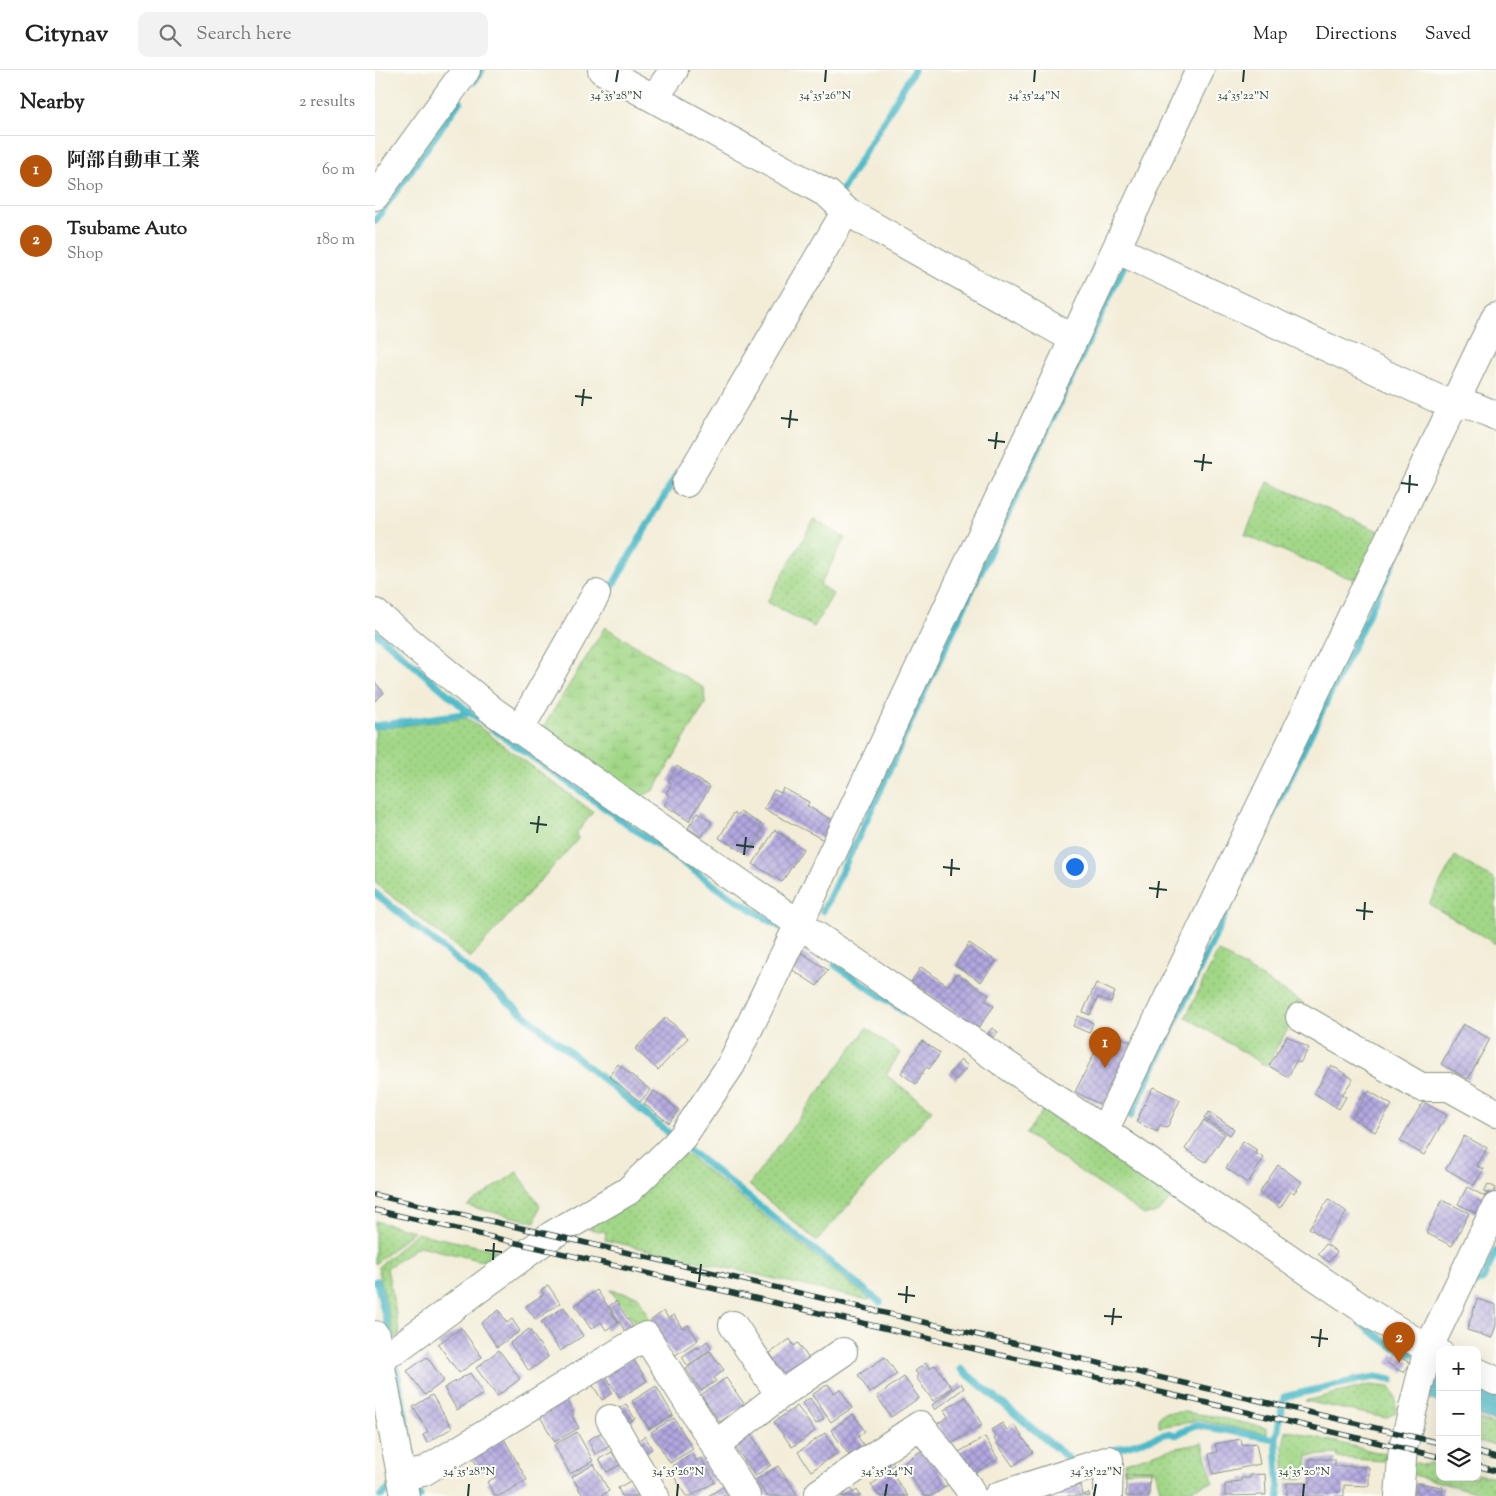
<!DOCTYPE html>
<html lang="en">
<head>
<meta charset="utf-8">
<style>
	:root { --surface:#fff; --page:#f2f2f2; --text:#222; --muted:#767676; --line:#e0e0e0; --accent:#b45309 }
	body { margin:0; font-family:"Sorts Mill Goudy","Noto Serif JP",serif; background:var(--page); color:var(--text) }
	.controls { position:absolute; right:15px; bottom:15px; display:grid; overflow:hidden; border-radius:10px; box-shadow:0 5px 20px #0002 }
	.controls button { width:45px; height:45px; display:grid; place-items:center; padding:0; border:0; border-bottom:1px solid var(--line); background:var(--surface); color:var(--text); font:25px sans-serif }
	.you { position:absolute; left:699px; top:796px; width:18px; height:18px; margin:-12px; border:4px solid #fff; border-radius:50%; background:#1a73e8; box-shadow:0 0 0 8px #1a73e833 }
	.badge { display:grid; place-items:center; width:32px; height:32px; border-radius:50%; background:var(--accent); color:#fff; font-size:16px; font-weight:700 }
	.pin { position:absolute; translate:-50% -41px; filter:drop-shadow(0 1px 2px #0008) }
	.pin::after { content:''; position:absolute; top:26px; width:18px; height:15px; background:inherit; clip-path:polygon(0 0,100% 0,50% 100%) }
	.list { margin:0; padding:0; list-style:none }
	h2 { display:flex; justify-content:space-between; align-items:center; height:65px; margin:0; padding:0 20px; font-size:21px }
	h2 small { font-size:16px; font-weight:400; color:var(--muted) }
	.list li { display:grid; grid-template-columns:32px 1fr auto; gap:15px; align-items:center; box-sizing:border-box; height:70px; padding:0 20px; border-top:1px solid var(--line) }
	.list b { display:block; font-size:19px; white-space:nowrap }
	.list p { margin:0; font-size:16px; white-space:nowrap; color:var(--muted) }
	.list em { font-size:16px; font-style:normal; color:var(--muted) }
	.icon { flex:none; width:28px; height:28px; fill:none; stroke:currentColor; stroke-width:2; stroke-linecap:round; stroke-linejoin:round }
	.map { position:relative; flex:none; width:1121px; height:1426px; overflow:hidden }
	header { display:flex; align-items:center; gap:30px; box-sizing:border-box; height:70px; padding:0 25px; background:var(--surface); border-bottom:1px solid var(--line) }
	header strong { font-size:24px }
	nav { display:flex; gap:28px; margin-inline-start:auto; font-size:18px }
	.search { width:350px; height:45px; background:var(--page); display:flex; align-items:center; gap:12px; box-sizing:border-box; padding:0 18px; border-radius:10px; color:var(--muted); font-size:19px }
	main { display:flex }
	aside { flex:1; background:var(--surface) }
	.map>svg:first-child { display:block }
	.grass { fill:url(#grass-dots); stroke:#608a5e }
	.wetland { fill:url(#wetland-marsh); stroke:#608a5e }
	.water { fill:#4cb9c8; stroke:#367b7e }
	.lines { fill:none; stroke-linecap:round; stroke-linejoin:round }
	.stream { stroke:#4cb9c8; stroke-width:7 }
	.building { fill:url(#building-cross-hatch) }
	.minor-casing { stroke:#899586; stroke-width:30 }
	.minor { stroke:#fff; stroke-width:28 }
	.rail-casing { stroke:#1f3d34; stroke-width:5.5 }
	.rail { stroke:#fdfcf7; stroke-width:4; stroke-dasharray:11; stroke-linecap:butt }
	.ticks { fill:none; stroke:#1f3d34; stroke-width:2 }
	.ticks-label { font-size:12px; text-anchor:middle; fill:#1f3d34; stroke:#fdfcf7; stroke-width:4; stroke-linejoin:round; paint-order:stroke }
</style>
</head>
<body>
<header>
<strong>Citynav</strong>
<div class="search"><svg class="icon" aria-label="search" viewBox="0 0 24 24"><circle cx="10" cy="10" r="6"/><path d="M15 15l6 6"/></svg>Search here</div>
<nav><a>Map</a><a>Directions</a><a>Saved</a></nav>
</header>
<main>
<aside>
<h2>Nearby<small>2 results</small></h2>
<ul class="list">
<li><span class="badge">1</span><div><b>阿部自動車工業</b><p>Shop</p></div><em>60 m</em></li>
<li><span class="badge">2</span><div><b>Tsubame Auto</b><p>Shop</p></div><em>180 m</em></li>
</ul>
</aside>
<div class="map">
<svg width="1121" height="1426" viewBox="0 0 1121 1426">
	<defs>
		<pattern id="grass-dots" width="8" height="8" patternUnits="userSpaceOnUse" patternTransform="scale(1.25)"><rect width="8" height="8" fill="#a2d787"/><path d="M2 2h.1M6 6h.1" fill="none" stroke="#8bb975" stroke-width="1.8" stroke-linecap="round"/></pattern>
		<pattern id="wetland-marsh" width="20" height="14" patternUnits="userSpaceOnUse" patternTransform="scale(1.25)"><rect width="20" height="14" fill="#a2d787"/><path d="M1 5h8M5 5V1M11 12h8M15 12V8" fill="none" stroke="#8bb975"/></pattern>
		<pattern id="building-cross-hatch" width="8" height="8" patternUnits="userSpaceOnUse" patternTransform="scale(1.25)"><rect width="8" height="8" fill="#b2a7df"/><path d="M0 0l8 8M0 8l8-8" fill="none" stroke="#9089b6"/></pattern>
	</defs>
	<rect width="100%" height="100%" fill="#fdfcf7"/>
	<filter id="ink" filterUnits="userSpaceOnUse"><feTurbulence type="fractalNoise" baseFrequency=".02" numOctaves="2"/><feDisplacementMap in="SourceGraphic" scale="10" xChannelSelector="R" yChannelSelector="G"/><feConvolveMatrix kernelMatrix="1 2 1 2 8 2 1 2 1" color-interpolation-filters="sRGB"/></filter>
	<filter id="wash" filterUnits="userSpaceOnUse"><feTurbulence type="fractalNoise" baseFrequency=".0096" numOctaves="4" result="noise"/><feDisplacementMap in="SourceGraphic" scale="20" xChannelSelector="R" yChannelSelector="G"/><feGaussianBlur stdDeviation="1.12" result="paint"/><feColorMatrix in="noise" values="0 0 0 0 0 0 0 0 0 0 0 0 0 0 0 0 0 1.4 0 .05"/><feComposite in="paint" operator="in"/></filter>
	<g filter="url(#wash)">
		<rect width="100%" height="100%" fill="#f3edd8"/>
		<path class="grass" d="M893,412L1010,464L982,508H975L969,506L870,465Z
			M439,450L470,468L445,515L458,524L439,557L392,532Z
			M92,648L218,742L201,764L203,769L95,888L0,813V659Z
			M1080,786L1121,811V874L1054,834Z
			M843,881L928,933L891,996L811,947Z
			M492,958L525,983L511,1005L557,1040L442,1171L374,1115Z
			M668,1040L796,1128C787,1139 784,1145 769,1145L651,1064Z
			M307,1081L495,1229L492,1230L230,1170L231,1162L213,1159Z
			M142,1102L165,1135L160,1152L92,1136Z
			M0,1151L39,1161L0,1194Z
			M41,1163L130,1182L111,1200L112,1192L44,1176L12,1198L25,1265L19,1268L3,1197Z
			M995,1315L1015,1317L1020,1325L1021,1342L1011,1348L930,1331Z
			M808,1342L838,1346L892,1358V1364L821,1350L810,1353L784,1357V1346L789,1343Z
			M1102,1349L1121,1355V1375L1102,1372Z
			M911,1360L1010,1384L1009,1391L963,1388L962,1384L933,1386L931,1408L910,1409L908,1375Z
			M828,1373L838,1412L794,1426H787L780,1400L749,1401L750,1393L792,1380Z
			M1037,1392L1050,1395L1055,1393L1065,1396V1407H1102V1404L1121,1408V1426H1115L1035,1404Z"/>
		<path class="wetland" d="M230,557L329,618L330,634L279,720L266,727L167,659Z
			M235,1220L263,1226L281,1261L266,1260Z"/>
		<path class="water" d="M1062,1302H1065V1333L1054,1329L1058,1306Z
			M1102,1315L1121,1322V1352L1102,1346Z"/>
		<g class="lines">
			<path class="stream" d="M99,12L107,0
				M463,127L539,0
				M0,151L85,31
				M230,529L302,404
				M0,562L95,643L346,820L405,857
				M0,656L95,643
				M0,823L300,1068
				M448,841L502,728L539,644L750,193
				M460,895L531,943
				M756,1046L874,793L1030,468
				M308,1075L505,1232
				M0,1212L2,1211L17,1276
				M1095,1220L1097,1216L1108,1209L1121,1181
				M986,1254L1017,1276L1037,1284
				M19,1286L40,1399
				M586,1299L699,1393
				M901,1369L904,1426
				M735,1381L794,1363L801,1365L820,1355L901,1369L909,1327L982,1310L1001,1307L1017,1310
				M42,1409L45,1426
				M6,1426L15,1418"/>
		</g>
		<g id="blocks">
			<path class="building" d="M0,612L9,623L0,631Z
				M302,696L335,717L314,751L289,735L295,726L291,723L297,713L293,711Z
				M408,718L434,732L432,736L461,752L451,771L389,739L399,720L406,723Z
				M323,742L337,752L326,767L313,758Z
				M365,742L386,754L384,757L388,759L373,785L344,768L359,743L363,745Z
				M400,760L428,779L407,812L378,794Z
				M594,873L621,891L606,912L580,895Z
				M427,883L453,900L442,916L416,899Z
				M546,897L573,916L582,903L614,925L610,930L619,936L603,958L536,912Z
				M721,913L740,922L736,932L723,927L715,945L708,942Z
				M703,946L718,953L714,963L698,956Z
				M291,947L313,968L283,1000L260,979Z
				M1088,954L1115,969L1093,1009L1066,994Z
				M617,958L623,962L618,967L613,963Z
				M731,960L760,974L729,1036L700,1022Z
				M912,966L934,978L925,993L921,991L913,1007L894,996Z
				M547,971L565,983L554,999L551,997L541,1014L526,1003Z
				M586,990L593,996L581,1010L574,1004Z
				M243,994L275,1020L265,1032L234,1006Z
				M956,995L978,1009L967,1025L971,1027L964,1039L939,1023Z
				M778,1017L805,1030L792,1058L785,1055L782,1062L761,1052Z
				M279,1021L304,1040L294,1053L269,1034Z
				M994,1021L1017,1035L1000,1062L977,1048Z
				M1048,1032L1072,1045L1049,1085L1025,1071Z
				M834,1042L859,1059L855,1065L829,1048Z
				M829,1050L850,1064L831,1092L810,1079Z
				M1089,1066L1112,1078L1102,1096L1109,1099L1099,1115L1071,1099Z
				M868,1071L882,1080L880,1083L889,1088L873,1113L851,1098Z
				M903,1095L927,1112L919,1123L916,1121L905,1138L884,1123Z
				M1113,1114L1121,1118L1117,1125L1109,1122Z
				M1092,1117L1115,1129L1107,1146L1083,1134Z
				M954,1129L972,1142L952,1170L934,1158Z
				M1067,1130L1094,1143L1077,1176L1051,1163Z
				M951,1174L962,1182L954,1192L943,1184Z
				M173,1215L185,1233L161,1250L151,1236L169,1224L166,1220Z
				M222,1220L243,1252L231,1260L226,1252L216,1259L200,1235Z
				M1102,1229L1121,1235V1255L1117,1268L1092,1260Z
				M241,1231L258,1257L251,1262L234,1236Z
				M189,1237L208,1266L185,1281L166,1252Z
				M124,1240L132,1253L137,1249L145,1261L122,1277L106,1253Z
				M289,1241L293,1248L299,1245L307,1258L313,1255L323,1270L299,1286L275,1251Z
				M86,1258L107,1287L84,1303L63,1274Z
				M154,1259L173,1287L154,1301L135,1273Z
				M415,1269L419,1276L423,1273L434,1289L409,1305L395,1283Z
				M332,1271L337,1278L313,1296L307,1287L321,1277L323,1279Z
				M124,1280L145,1309L122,1326L101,1298Z
				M335,1281L349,1300L339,1308L341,1311L326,1321L311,1299Z
				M1018,1283L1035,1293L1029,1303L1012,1293Z
				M52,1287L69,1311L50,1325L32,1301Z
				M257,1287L272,1311L245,1328L230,1305Z
				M510,1287L522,1304L495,1323L483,1305Z
				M551,1293L555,1299L560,1295L577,1318L558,1331L541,1307L543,1305L540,1301Z
				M95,1303L108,1324L82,1340L69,1318Z
				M228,1307L237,1323L227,1330L217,1314Z
				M529,1307L544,1328L516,1347L502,1326Z
				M351,1308L370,1335L345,1352L326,1325Z
				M586,1313L589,1318L560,1340L557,1335Z
				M453,1314L459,1323L465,1319L477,1338L456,1352L437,1325Z
				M281,1316L298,1345L274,1359L257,1331Z
				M57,1325L77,1358L52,1373L48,1365L53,1362L38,1337Z
				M591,1327L607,1355L574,1375L562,1354L573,1347L569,1340Z
				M435,1328L449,1349L441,1354L427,1333Z
				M191,1329L199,1344L197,1346L204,1358L180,1372L164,1345Z
				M251,1334L260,1349L251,1354L243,1339Z
				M422,1336L440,1361L417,1377L399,1352Z
				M478,1344L490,1361L483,1367L490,1377L476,1388L456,1360Z
				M299,1348L318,1379L295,1393L276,1362Z
				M627,1353L632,1360L639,1355L658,1382L638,1396L619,1369L621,1367L616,1360Z
				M202,1362L218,1391L195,1404L179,1375Z
				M227,1362L235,1376L220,1384L213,1370Z
				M450,1363L463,1383L436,1401L423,1382Z
				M376,1364L396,1395L380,1406L359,1375Z
				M270,1366L277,1379L269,1384L262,1371Z
				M128,1367L152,1410L124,1426H120L112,1412L121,1407L115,1397L106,1402L96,1385Z
				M610,1367L623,1389L598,1404L584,1382Z
				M866,1369L867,1375L881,1373L885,1394L838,1404L834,1384L842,1382L840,1374Z
				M550,1378L574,1414L557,1426H549L527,1394Z
				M237,1382L245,1395L232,1402L224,1389Z
				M317,1384L321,1391L326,1388L340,1412L316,1426H311L298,1405L302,1403L297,1396Z
				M513,1386L519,1395L509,1402L503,1392Z
				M935,1389H960V1396L994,1397V1416L969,1415V1426H912V1413H935Z
				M219,1394L234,1421L225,1426H208L197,1407Z
				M403,1396L423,1426H392L381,1410Z
				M515,1401L533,1426H504L496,1415Z
				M890,1404L891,1425L850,1426V1414H857V1412L866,1411V1408H875V1405Z
				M751,1405H775L774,1426H751Z
				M255,1411L263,1426H247L243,1418Z
				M1041,1413L1068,1417L1067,1426H1039Z
				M351,1415L358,1426H333Z
				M706,1415L708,1425L714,1423L715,1426H661Z
				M475,1416L478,1423L482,1420L486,1426H459Z"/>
		</g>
	</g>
	<g filter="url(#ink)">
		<use href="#blocks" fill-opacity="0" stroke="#899586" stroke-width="1"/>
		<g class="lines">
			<defs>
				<path id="minor" d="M227,0L453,124L471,141L699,269
					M279,28L299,0
					M0,126L91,0
					M1078,336L1121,246
					M1078,336C1092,331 1108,340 1121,346
					M311,413L471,141
					M0,543L118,641L424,854L729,1061L994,1243L1053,1279L1065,1284
					M144,660L221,524
					M925,947L1046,1017H1074L1121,1043
					M729,1061L1078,336L741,179
					M358,1255L405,1325
					M0,1265L30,1426
					M5,1287L23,1278L177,1165L253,1121L300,1075L308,1066L356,995L424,854L825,0
					M1102,1302L1121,1311
					M235,1349L280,1426
					M342,1378L353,1365L405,1325L468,1282
					M26,1406L48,1402L271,1266L342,1378L371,1426
					M446,1426L444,1423L545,1355L593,1417L597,1426
					M623,1426L734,1390L733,1426
					M1024,1426L1028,1378L1053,1279L1121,1137"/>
			</defs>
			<use href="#minor" class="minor-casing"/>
			<use href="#minor" class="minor"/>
			<defs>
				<path id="rail" d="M0,1125L177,1165L1065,1373
					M0,1140L1065,1387
					M1102,1382L1121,1387
					M1102,1396L1121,1401"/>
			</defs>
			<use href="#rail" class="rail-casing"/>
			<use href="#rail" class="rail"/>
		</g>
	</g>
	<path class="ticks" d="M241,12L243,0M450,12L451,0M659,12L660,0M868,12L869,0M200,326L217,328M207,336L209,319M406,348L423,350M414,358L416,340M613,370L630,372M620,379L622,362M819,391L837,393M827,401L829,384M1026,413L1043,415M1034,423L1035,405M155,753L172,755M162,763L164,746M361,775L379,777M369,785L371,767M568,797L585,799M576,806L577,789M774,818L792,820M782,828L784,811M981,840L998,842M989,850L990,832M110,1180L127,1182M118,1190L119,1173M316,1202L334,1204M324,1212L326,1194M523,1224L540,1226M531,1233L532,1216M729,1246L747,1247M737,1255L739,1238M936,1267L953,1269M944,1277L946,1259M93,1426L94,1414M302,1426L303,1414M510,1426L512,1414M719,1426L721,1414M928,1426L929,1414"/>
	<g class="ticks-label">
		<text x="241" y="29">34°35'28"N</text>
		<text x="450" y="29">34°35'26"N</text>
		<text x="659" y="29">34°35'24"N</text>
		<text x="868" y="29">34°35'22"N</text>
		<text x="94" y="1405">34°35'28"N</text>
		<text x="303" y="1405">34°35'26"N</text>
		<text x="512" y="1405">34°35'24"N</text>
		<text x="721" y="1405">34°35'22"N</text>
		<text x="929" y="1405">34°35'20"N</text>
	</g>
</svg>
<div class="controls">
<button>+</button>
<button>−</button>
<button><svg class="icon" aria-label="layers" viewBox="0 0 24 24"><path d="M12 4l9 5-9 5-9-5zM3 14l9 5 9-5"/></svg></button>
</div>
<div class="you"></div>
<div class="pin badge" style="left:730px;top:998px">1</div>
<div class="pin badge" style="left:1024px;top:1293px">2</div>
</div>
</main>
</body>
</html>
